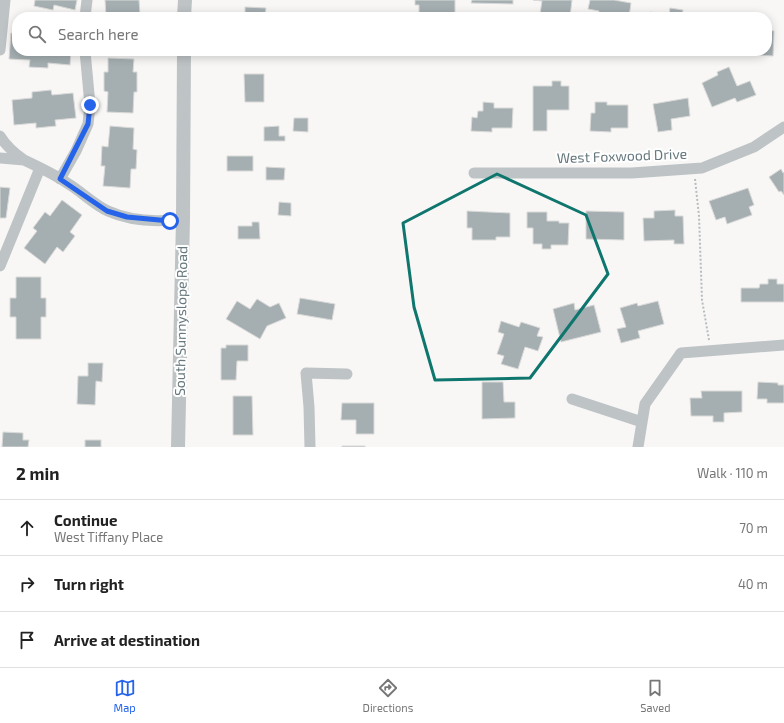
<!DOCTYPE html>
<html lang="en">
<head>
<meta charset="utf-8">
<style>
	:root { --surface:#fff; --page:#f6f6f6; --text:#222; --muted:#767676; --line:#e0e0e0; --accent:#2563eb }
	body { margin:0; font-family:"Exo 2",sans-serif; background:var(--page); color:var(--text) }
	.stop { position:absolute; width:12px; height:12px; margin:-9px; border:3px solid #2563eb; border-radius:50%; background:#fff }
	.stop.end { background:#2563eb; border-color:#fff; box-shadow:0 1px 4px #0008 }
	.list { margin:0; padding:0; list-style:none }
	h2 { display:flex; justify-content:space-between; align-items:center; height:52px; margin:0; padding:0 16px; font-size:17px }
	h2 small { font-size:13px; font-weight:400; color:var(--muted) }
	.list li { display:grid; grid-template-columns:26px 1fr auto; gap:12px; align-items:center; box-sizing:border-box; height:56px; padding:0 16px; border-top:1px solid var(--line) }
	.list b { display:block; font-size:15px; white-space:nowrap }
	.list p { margin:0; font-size:13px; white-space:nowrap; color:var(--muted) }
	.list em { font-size:13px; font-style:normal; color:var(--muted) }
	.icon { flex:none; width:22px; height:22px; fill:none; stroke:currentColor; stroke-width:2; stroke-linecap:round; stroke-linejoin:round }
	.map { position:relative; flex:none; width:784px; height:447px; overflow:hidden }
	.search { position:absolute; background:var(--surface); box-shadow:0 2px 10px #0003; left:12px; right:12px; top:12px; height:44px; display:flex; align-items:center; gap:10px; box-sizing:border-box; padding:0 14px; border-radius:16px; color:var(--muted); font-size:15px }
	.sheet { height:220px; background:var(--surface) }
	nav { display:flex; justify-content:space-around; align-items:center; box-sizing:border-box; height:56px; border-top:1px solid var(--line); background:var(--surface); font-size:11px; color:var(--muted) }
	nav a { display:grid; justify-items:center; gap:2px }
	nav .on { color:var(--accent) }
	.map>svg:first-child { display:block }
	.building { fill:#a5afb2; stroke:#d9d9d8 }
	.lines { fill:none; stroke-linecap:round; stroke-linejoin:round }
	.path { stroke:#b8bcbe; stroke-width:2; stroke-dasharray:2 2; stroke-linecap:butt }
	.minor { stroke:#bec3c5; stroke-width:11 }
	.tertiary { stroke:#bec3c5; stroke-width:14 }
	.route { stroke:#2563eb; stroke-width:5 }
	.marked { fill:none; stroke:#0f766e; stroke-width:3; stroke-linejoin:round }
	.labels { text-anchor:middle; stroke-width:4; stroke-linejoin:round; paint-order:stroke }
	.street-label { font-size:14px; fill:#66787d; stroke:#fff }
</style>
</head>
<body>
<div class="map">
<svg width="784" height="447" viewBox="0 0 784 447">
	<rect width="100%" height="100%" fill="#f8f7f6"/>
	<path class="building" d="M35,0H77L75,10L54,5L53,10L34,6Z
		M105,0H139L140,14H135V17L106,16Z
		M415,0H455V14H437V17H429V14H419V5H415Z
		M472,0H513V4L471,3Z
		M533,0H572L570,17H559V16L540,14L542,1Z
		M590,0H614L631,3L629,17H598L599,11L588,9Z
		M245,7L266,8L265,17H245Z
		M670,8L683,10L682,17H649L650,12L669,15Z
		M767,30L774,31L773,56L739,54V51H767Z
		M11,33L17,34V51H71L70,65L48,63V68L29,67L30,60L9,59Z
		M108,58L134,59L133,72H137V92H134L133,113L107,112L108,92L104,91V72H108Z
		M729,67L737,86L750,81L756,95L737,102L735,98L712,107L702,83L718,75L717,72Z
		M244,74H264V102H245Z
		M552,81H561V86H569V110H547V131H533V86H552Z
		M51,90L52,95L73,93L76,118L55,120L56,126L36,128V123L14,125L12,100L32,98V92Z
		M688,98L690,116L671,119L672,130L658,132L653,104Z
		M483,102L494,103V108H513L512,128H492V132L471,131L472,117L477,118L478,111H483Z
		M595,102H607V105H628V128H611V132L590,131L591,113H595Z
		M294,118H308V132L293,131Z
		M110,126L134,128L133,149L137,150L136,169H131L130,188L103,186L105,166H101L102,146L108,147Z
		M279,126V136H285V141H264V127Z
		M227,156H253V171H227Z
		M266,167L285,168L284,180H266Z
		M781,169L783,173L784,172V195L781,191L779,192L769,177Z
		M0,187L10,188L6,218H0Z
		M748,188L754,205L749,207L752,215L727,224L725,217L716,220L709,201Z
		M62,200L82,215L70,232L75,236L63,252L57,247L45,264L24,248L37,231L33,228L45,212L50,216Z
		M279,202L291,203V216L278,215Z
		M675,210V216H683L684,244H674V240L644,241L643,218H654V211Z
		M467,211L510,213V237H496V240H472V228H467Z
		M586,211L624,212V240L586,239Z
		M527,212H547V221H559V223H569L568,245H551V249H542V244H533V228H527Z
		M252,222H259L260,239H238V226H252Z
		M16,277H41V298H46V317H41V339H16V317H10V298H16Z
		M768,279H777V284H784V302H741V288H759L760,284H768Z
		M300,298L335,304L332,320L297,314Z
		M257,299L270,307L279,303L286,318L267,326L260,339L226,319L237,301L250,309Z
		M658,301L664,324L638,331L640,338L621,343L617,329L626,327L620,308L637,303L638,306Z
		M574,303L575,310L594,305L601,332L561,342L553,309Z
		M501,321L519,327L521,322L540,328L537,336L543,337L538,351L525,347L518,369L501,364L504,356L497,354L504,334L498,332Z
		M226,345H248V361H237L236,380H221V348H226Z
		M88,363H103L102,382L96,381L95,405L77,404L78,376H88Z
		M482,382H503L504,402H515V418L482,419Z
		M758,382L778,383V385H784V403H767V399H757Z
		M701,391H742V412L724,413V422H713V416H691L690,398H702Z
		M233,396H252L253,435H233Z
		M342,403H374V434H356V420H341Z
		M3,432L23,433V440H29L28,447H2Z
		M85,440H101V447H85Z
		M342,446H365V447H342Z"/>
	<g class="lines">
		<path class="path" d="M695,179L699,216L702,300L709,340"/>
		<path class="minor" d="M85,17L87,0
			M0,50L5,0
			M0,136C6,146 14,153 24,160L0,158
			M24,160C39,167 54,174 67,183C81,191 93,204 108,211C130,221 159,222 183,219
			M474,173H632L702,168L754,147L784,127
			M60,179L76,151L88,124L90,105L85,51
			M0,266L40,168
			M572,399L642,422
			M310,447L309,407L306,373L347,374
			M638,447L645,404L681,353L784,345"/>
		<path class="tertiary" d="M184,17L185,0
			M178,447L183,219L184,51"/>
	</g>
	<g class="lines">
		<path class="route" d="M90,105L88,124L60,179L107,211L127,217L170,221"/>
	</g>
	<path class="marked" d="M497,174L586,215L608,274L530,378L435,380L414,307L403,223Z"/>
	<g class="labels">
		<g class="street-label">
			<text transform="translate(622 156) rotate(-2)" y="5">West Foxwood Drive</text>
			<text transform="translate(181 321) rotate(-89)" y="5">South Sunnyslope Road</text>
		</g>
	</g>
</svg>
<div class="stop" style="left:170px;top:221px"></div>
<div class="stop end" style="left:90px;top:105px"></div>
<div class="search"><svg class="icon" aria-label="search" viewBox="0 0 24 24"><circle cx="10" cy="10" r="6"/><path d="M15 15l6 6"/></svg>Search here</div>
</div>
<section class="sheet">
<h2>2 min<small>Walk · 110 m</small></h2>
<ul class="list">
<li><svg class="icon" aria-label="ahead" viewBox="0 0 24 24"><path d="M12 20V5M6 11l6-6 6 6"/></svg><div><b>Continue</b><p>West Tiffany Place</p></div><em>70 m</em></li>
<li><svg class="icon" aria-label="right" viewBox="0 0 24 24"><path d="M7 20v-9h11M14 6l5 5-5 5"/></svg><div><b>Turn right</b></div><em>40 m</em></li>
<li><svg class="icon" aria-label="arrive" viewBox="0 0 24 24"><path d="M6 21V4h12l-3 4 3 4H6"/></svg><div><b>Arrive at destination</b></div></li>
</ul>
</section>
<nav>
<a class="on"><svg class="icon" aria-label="map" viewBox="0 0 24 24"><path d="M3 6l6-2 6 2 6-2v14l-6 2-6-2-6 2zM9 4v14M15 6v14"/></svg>Map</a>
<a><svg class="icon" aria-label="directions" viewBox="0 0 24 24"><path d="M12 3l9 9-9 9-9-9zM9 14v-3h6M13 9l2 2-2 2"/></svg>Directions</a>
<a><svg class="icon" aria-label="saved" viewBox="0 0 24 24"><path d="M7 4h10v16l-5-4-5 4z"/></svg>Saved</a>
</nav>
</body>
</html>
